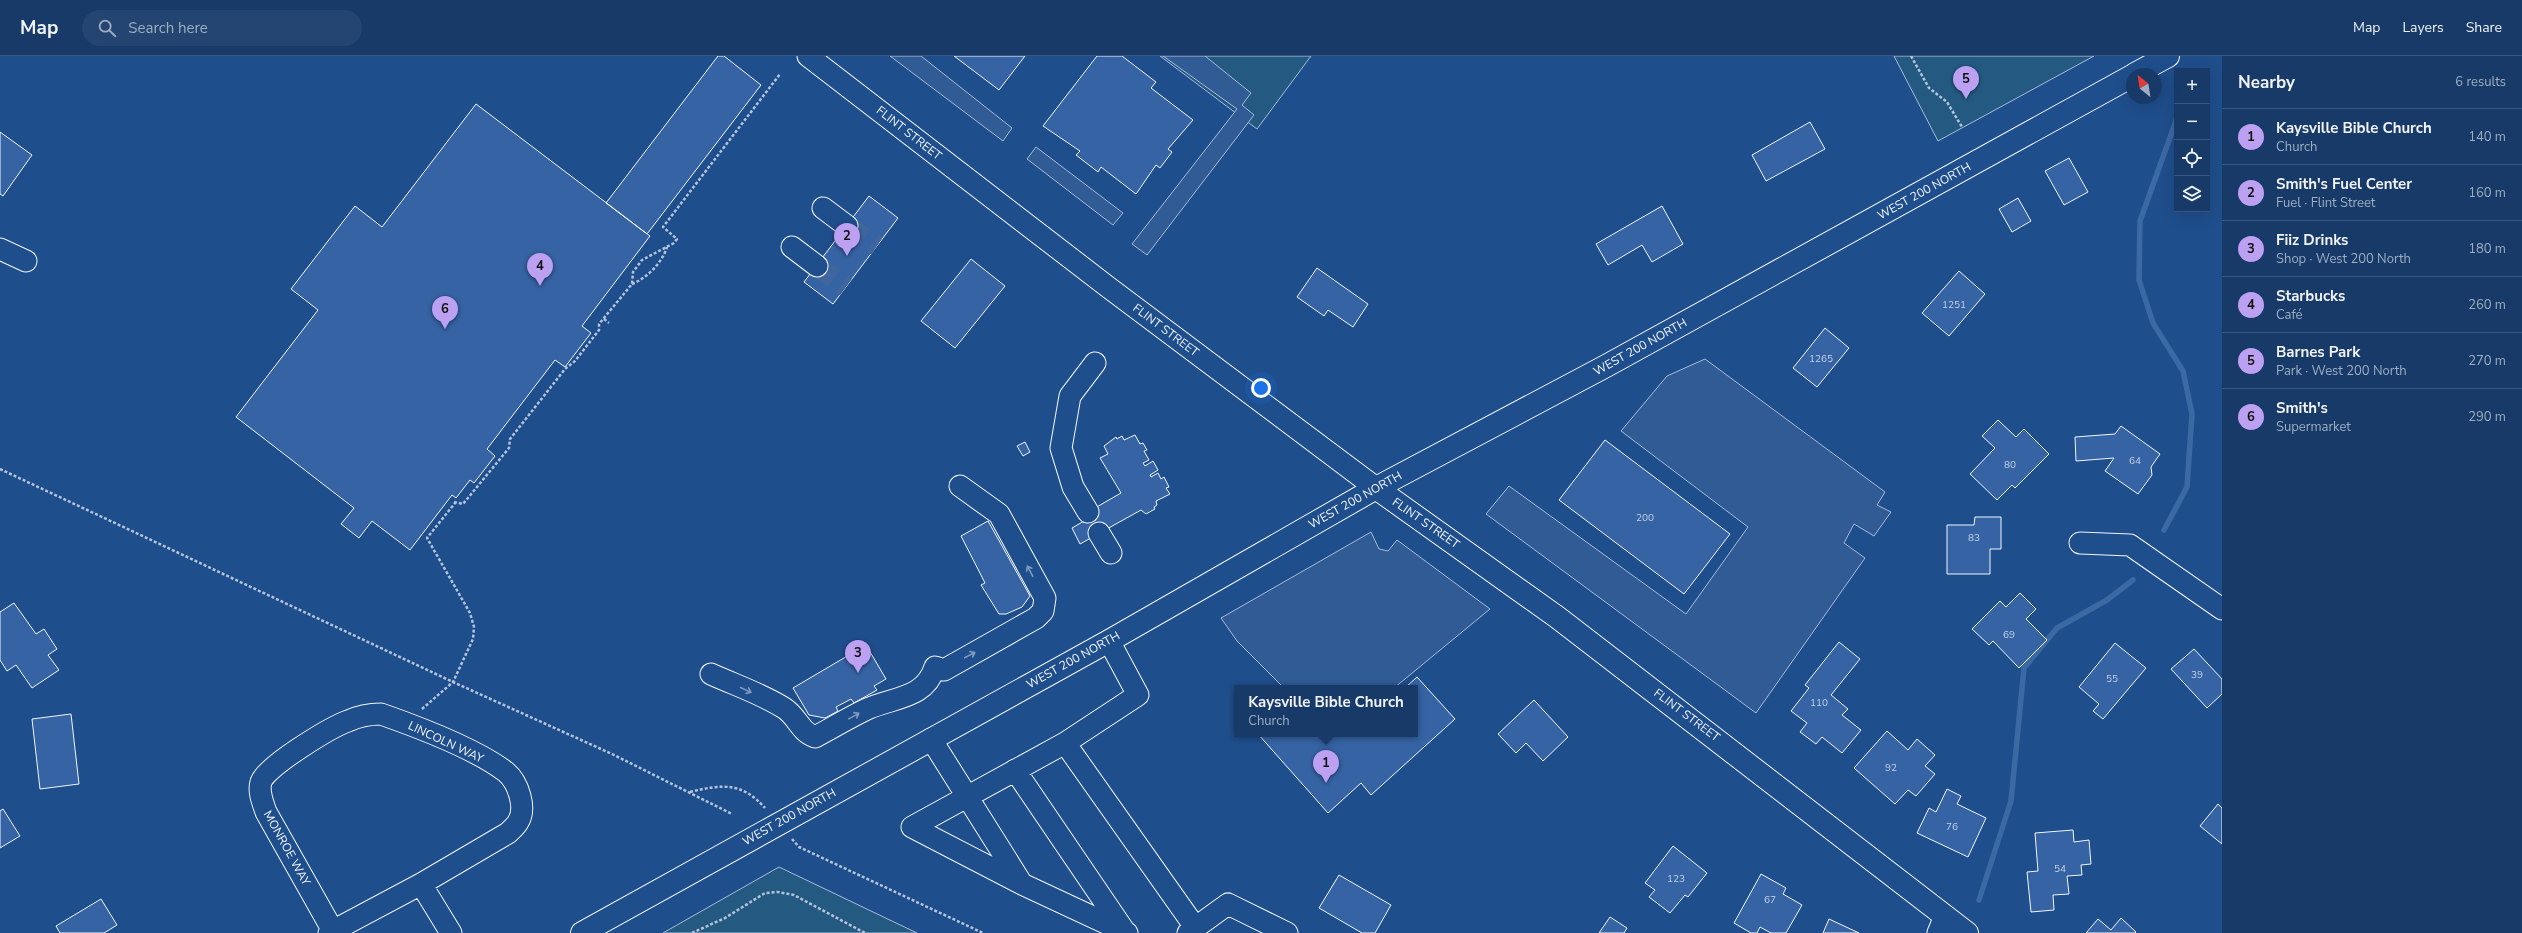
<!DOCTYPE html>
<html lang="en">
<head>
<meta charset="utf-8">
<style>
	:root { --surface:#173a69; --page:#244571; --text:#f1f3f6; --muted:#9eadc0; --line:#36547d; --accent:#bca0f2 }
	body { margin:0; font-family:"Nunito Sans",sans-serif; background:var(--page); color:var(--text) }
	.controls { position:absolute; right:12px; top:12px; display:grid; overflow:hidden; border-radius:0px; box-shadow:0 4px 16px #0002 }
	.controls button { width:36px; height:36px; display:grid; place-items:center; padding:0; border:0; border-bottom:1px solid var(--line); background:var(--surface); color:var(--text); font:20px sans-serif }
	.compass { position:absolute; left:2126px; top:12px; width:36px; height:36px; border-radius:50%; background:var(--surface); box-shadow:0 4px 16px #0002; rotate:330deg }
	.you { position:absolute; left:1261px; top:332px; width:14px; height:14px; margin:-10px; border:3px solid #fff; border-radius:50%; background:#1a73e8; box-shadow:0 0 0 6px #1a73e833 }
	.badge { display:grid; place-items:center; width:26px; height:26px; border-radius:50%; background:var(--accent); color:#111; font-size:13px; font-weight:700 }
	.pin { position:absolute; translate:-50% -33px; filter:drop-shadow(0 1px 2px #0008) }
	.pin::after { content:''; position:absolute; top:21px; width:14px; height:12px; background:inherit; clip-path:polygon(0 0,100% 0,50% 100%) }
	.popup { position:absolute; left:1234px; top:629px; width:184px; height:52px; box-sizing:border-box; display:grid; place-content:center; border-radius:0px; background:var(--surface); filter:drop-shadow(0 1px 3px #0005); font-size:13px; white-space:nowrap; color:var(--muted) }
	.popup b { font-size:15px; color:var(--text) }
	.popup::after { content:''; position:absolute; left:50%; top:100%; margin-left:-8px; border:8px solid transparent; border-top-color:var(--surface) }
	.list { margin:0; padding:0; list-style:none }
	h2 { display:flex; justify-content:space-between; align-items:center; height:52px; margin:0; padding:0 16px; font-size:17px }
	h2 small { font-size:13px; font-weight:400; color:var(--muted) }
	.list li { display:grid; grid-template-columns:26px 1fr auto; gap:12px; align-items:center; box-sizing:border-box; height:56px; padding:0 16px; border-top:1px solid var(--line) }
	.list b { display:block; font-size:15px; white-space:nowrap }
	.list p { margin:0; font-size:13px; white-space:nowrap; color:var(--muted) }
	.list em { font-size:13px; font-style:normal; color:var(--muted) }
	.icon { flex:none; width:22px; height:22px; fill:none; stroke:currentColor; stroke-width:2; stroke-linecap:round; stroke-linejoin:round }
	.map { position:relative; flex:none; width:2222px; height:877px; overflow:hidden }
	header { display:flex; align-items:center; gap:24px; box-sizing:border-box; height:56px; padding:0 20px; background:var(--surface); border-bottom:1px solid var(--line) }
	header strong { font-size:19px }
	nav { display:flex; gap:22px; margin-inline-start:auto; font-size:14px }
	.search { width:280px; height:36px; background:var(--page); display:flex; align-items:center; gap:10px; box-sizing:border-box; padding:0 14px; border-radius:22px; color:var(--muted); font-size:15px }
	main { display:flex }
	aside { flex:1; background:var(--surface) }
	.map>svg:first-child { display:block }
	.green { fill:#245a82; stroke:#a8bbd7 }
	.parking { fill:#305b95; stroke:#a8bbd7 }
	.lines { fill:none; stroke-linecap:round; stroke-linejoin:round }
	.stream { stroke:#3b69a3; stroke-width:5.5 }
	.building { fill:#3563a3; stroke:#f2f6ff }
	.minor-tunnel { stroke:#3f679d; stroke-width:21; stroke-dasharray:21 10; stroke-linecap:butt }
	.minor-casing { stroke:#f2f6ff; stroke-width:23 }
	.major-casing { stroke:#f2f6ff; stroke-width:24 }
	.path { stroke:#b3c4dc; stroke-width:2.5; stroke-dasharray:3 2; stroke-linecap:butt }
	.minor { stroke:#1f4e8c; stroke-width:21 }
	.major { stroke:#1f4e8c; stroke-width:22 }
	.oneway { stroke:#7e9ac0 }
	.labels { text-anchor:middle; stroke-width:3; stroke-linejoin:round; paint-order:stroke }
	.number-label { font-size:10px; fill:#c3d1e8 }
	.street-label { font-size:12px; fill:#f2f6ff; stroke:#1f4e8c }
</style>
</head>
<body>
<header>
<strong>Map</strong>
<div class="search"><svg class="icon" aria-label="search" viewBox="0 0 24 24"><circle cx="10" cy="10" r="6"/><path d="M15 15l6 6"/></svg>Search here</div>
<nav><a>Map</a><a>Layers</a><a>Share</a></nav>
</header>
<main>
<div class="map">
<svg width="2222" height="877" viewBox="0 0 2222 877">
	<rect width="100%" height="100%" fill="#1f4e8c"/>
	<path class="green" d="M1160,0H1311L1257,73Z
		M1894,0H2094L1938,85Z
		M779,811L917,877H663Z"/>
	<path class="parking" d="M890,0H921L1012,72L1003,85Z
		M1163,0H1205L1251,37L1242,49L1254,59L1147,199L1132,188L1237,53Z
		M1036,91L1123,157L1113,169L1027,103Z
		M1705,303L1885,436L1877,449L1891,456L1874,480L1854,468L1844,487L1865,502L1756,657L1486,458L1509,430L1686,558L1748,471L1621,375L1667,320Z
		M1371,476L1379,493L1388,495L1397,484L1490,553L1394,632H1284L1237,585L1221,562Z"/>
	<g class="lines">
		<path class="stream" d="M2164,474L2187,431L2192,358L2183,315L2153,267L2139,224L2140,165L2177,62
			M1979,844L2011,745L2024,612L2057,572L2107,544L2133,524"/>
	</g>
	<path class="building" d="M718,0H724L761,29L647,178L606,147Z
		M954,0H1025L999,34Z
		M1097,0H1122L1156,26L1151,32L1193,64L1168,93L1172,96L1160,112L1156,109L1136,138L1101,111L1098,116L1076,99L1080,95L1043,70Z
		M476,48L650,180L582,270L591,277L565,311L555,304L487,393L495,400L474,427L470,424L456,442L452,439L410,494L372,465L359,482L341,468L354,452L236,361L318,254L291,233L355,150L382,171Z
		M1810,66L1825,93L1766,125L1752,99Z
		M0,76L32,99L3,140L0,138Z
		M2069,102L2088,136L2064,149L2045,115Z
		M869,140L898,162L833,248L804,226Z
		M2018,142L2031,165L2012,176L1999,153Z
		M1662,150L1683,188L1652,206L1642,189L1608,209L1596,188Z
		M971,203L1005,230L955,292L921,265Z
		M1317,212L1368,248L1353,271L1328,254L1324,260L1297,241Z
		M1959,215L1985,238L1949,280L1922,257Z
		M1825,272L1849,292L1817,331L1793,312Z
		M1998,364L2016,381L2024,373L2049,398L2015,432L2012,429L1997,444L1970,418L1995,392L1982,380Z
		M2121,370L2160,398L2151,411L2152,419L2138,438L2105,415L2114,402L2076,405L2075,381L2115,378Z
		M1135,379L1140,388L1143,387L1147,394L1144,395L1149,404L1143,407L1145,410L1153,405L1158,414L1150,419L1151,421L1158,417L1161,423L1164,421L1169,431L1166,432L1170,438L1156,445L1157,449L1154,451L1155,453L1146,458L1141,454L1080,488L1072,472L1091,461L1088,456L1121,437L1100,402L1108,398L1104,390L1116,381L1117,383L1122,380L1124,384Z
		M1605,384L1730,478L1684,538L1559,444Z
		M1025,386L1030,396L1023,400L1017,390Z
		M1975,461H2001V493H1990V518H1947V469H1974Z
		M988,465L1030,540L1022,551L1006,558H999L981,529L985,527L961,480Z
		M2020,537L2036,553L2026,563L2047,584L2019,612L1993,585L1989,589L1972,573L2000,545L2006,551Z
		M14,547L36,578L44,573L57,593L48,599L59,614L32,632L16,609L7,615L0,604V556Z
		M1839,586L1860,603L1831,639L1848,653L1842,659L1861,674L1842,697L1822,681L1816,688L1800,676L1807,667L1791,655L1809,632L1805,629Z
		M2115,587L2146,612L2103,663L2093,655L2099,648L2079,631Z
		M866,589L886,623L874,630L877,634L854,647L851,643L836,651L838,655L825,662L809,659L793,632Z
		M2194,593L2222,623V638L2207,652L2171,613Z
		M1417,621L1455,663L1371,739L1361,727L1328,757L1258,678H1353V680L1356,678H1415V632H1405Z
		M1534,644L1568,681L1543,705L1526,687L1516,697L1498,678Z
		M71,658L79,728L40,733L32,663Z
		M1887,675L1908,694L1917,683L1935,699L1925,710L1935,718L1916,740L1908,734L1895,748L1854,712Z
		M1947,733L1961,740L1957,748L1986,762L1968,801L1917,777L1929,752L1936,756Z
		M2218,748L2222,752V788L2200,770Z
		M3,753L20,780L0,792V755Z
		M2073,774L2074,786L2089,784L2091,808L2081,809L2082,819L2067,820L2069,838L2053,839L2054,854L2031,856L2027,816L2038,815L2035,777Z
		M1673,790L1707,817L1688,841L1685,839L1670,857L1649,841L1655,834L1645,827Z
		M1761,818L1786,832L1783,838L1802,849L1786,877H1771L1760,871L1757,877H1751L1734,867Z
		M1339,819L1391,849L1375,877H1362L1319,852Z
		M101,843L117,869L104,877H60L56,870Z
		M1610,861L1627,872L1624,877H1599Z
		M2121,862L2136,876L2135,877H2086L2098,863L2111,874Z
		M1829,863L1859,877H1823Z"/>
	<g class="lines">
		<path class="minor-tunnel" d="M847,170L877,190
			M817,210L846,231"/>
		<defs>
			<path id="minor" d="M808,0L1108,231L1376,432
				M823,152L847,170
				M792,191L817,210
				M0,193L26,205
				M1088,456L1073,431L1061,392L1070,340L1095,307
				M1099,477L1111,497
				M2080,487L2130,489L2222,553
				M1109,585L1138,639L1065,687L1195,871
				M711,618C735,629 762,638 784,652C798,661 799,675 815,681C832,672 850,661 867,653C894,641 925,643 935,611L944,614L1036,562L1043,555L1045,542L999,458L960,430
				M931,683L1022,828L1127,877
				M1015,714L1125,876
				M421,828L451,877
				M1022,828L912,771L1065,687
				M329,877L421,828L508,777C511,774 516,770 518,766C527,752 518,726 506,716C475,692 418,671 381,658C369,658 359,660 348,665C331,671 265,711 261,726C258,736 263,747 266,756L333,875
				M1188,877L1228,848L1287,877
				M1938,877L1945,860"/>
			<path id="major" d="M2135,18L2168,0
				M1376,432L1557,561L1967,877
				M582,877L1109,585L1376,432L1606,310L2132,20"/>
		</defs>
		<use href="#minor" class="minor-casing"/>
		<use href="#major" class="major-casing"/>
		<path class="path" d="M1911,0L1929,32L1947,46L1962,71
			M632,228C647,222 662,207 667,191
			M604,263L609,267
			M0,413L453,626L612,698L732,758
			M454,446L463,448L509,392L510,383L565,313L575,305L599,274V268L632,228L633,216L642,204L674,187L677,183L663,171L780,18
			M422,653L453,626L473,583L474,571L470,557L427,482L455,447
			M690,736C722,728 742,726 765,752
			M792,783L799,791L983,877
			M692,877L725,862L765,837L778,836L794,839L865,877"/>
		<use href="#minor" class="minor"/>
		<use href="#major" class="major"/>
	</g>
	<defs><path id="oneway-shaft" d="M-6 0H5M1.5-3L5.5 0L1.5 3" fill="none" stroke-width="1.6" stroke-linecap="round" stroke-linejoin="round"/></defs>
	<g class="oneway">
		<use href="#oneway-shaft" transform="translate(1030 515) rotate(-118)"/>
		<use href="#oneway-shaft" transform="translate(970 599) rotate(-28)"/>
		<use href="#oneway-shaft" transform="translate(746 634) rotate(25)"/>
		<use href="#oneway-shaft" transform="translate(854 660) rotate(-29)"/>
	</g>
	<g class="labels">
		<g class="number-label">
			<text x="1954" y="252">1251</text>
			<text x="1821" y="306">1265</text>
			<text x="2135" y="408">64</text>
			<text x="2010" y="412">80</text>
			<text x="1645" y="465">200</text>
			<text x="1974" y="485">83</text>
			<text x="2009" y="582">69</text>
			<text x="2197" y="622">39</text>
			<text x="2112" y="626">55</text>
			<text x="1819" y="650">110</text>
			<text x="1891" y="715">92</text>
			<text x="1952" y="774">76</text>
			<text x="2060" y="816">54</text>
			<text x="1676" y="826">123</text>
			<text x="1770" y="847">67</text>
		</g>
		<g class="street-label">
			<text transform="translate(909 77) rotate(38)" y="4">FLINT STREET</text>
			<text transform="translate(1924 135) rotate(-29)" y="4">WEST 200 NORTH</text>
			<text transform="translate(1166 274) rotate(37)" y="4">FLINT STREET</text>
			<text transform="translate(1640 291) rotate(-29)" y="4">WEST 200 NORTH</text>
			<text transform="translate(1355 444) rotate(-29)" y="4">WEST 200 NORTH</text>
			<text transform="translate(1426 467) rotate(35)" y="4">FLINT STREET</text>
			<text transform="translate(1073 604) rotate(-29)" y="4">WEST 200 NORTH</text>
			<text transform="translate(1687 659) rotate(37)" y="4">FLINT STREET</text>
			<text transform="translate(446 686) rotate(25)" y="4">LINCOLN WAY</text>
			<text transform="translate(789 761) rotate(-29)" y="4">WEST 200 NORTH</text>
			<text transform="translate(287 792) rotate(61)" y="4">MONROE WAY</text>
		</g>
	</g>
</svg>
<div class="controls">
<button>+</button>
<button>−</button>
<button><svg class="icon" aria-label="locate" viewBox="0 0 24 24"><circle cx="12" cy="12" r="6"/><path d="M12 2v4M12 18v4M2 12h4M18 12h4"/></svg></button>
<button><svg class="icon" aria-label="layers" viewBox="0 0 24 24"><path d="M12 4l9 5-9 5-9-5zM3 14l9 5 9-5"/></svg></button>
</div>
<svg class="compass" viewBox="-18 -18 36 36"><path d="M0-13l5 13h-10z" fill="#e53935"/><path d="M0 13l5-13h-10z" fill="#9eadc0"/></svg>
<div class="you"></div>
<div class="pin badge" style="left:1326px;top:727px">1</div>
<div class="popup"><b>Kaysville Bible Church</b>Church</div>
<div class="pin badge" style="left:847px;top:200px">2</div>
<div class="pin badge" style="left:858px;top:617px">3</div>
<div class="pin badge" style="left:540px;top:230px">4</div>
<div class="pin badge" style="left:1966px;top:43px">5</div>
<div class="pin badge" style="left:445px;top:273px">6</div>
</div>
<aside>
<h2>Nearby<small>6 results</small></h2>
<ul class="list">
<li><span class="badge">1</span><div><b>Kaysville Bible Church</b><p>Church</p></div><em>140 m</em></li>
<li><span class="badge">2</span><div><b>Smith's Fuel Center</b><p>Fuel · Flint Street</p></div><em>160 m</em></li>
<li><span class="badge">3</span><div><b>Fiiz Drinks</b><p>Shop · West 200 North</p></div><em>180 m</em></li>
<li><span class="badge">4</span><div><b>Starbucks</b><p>Café</p></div><em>260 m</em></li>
<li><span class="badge">5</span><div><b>Barnes Park</b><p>Park · West 200 North</p></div><em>270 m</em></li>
<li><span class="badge">6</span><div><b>Smith's</b><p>Supermarket</p></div><em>290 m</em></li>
</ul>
</aside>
</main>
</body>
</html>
